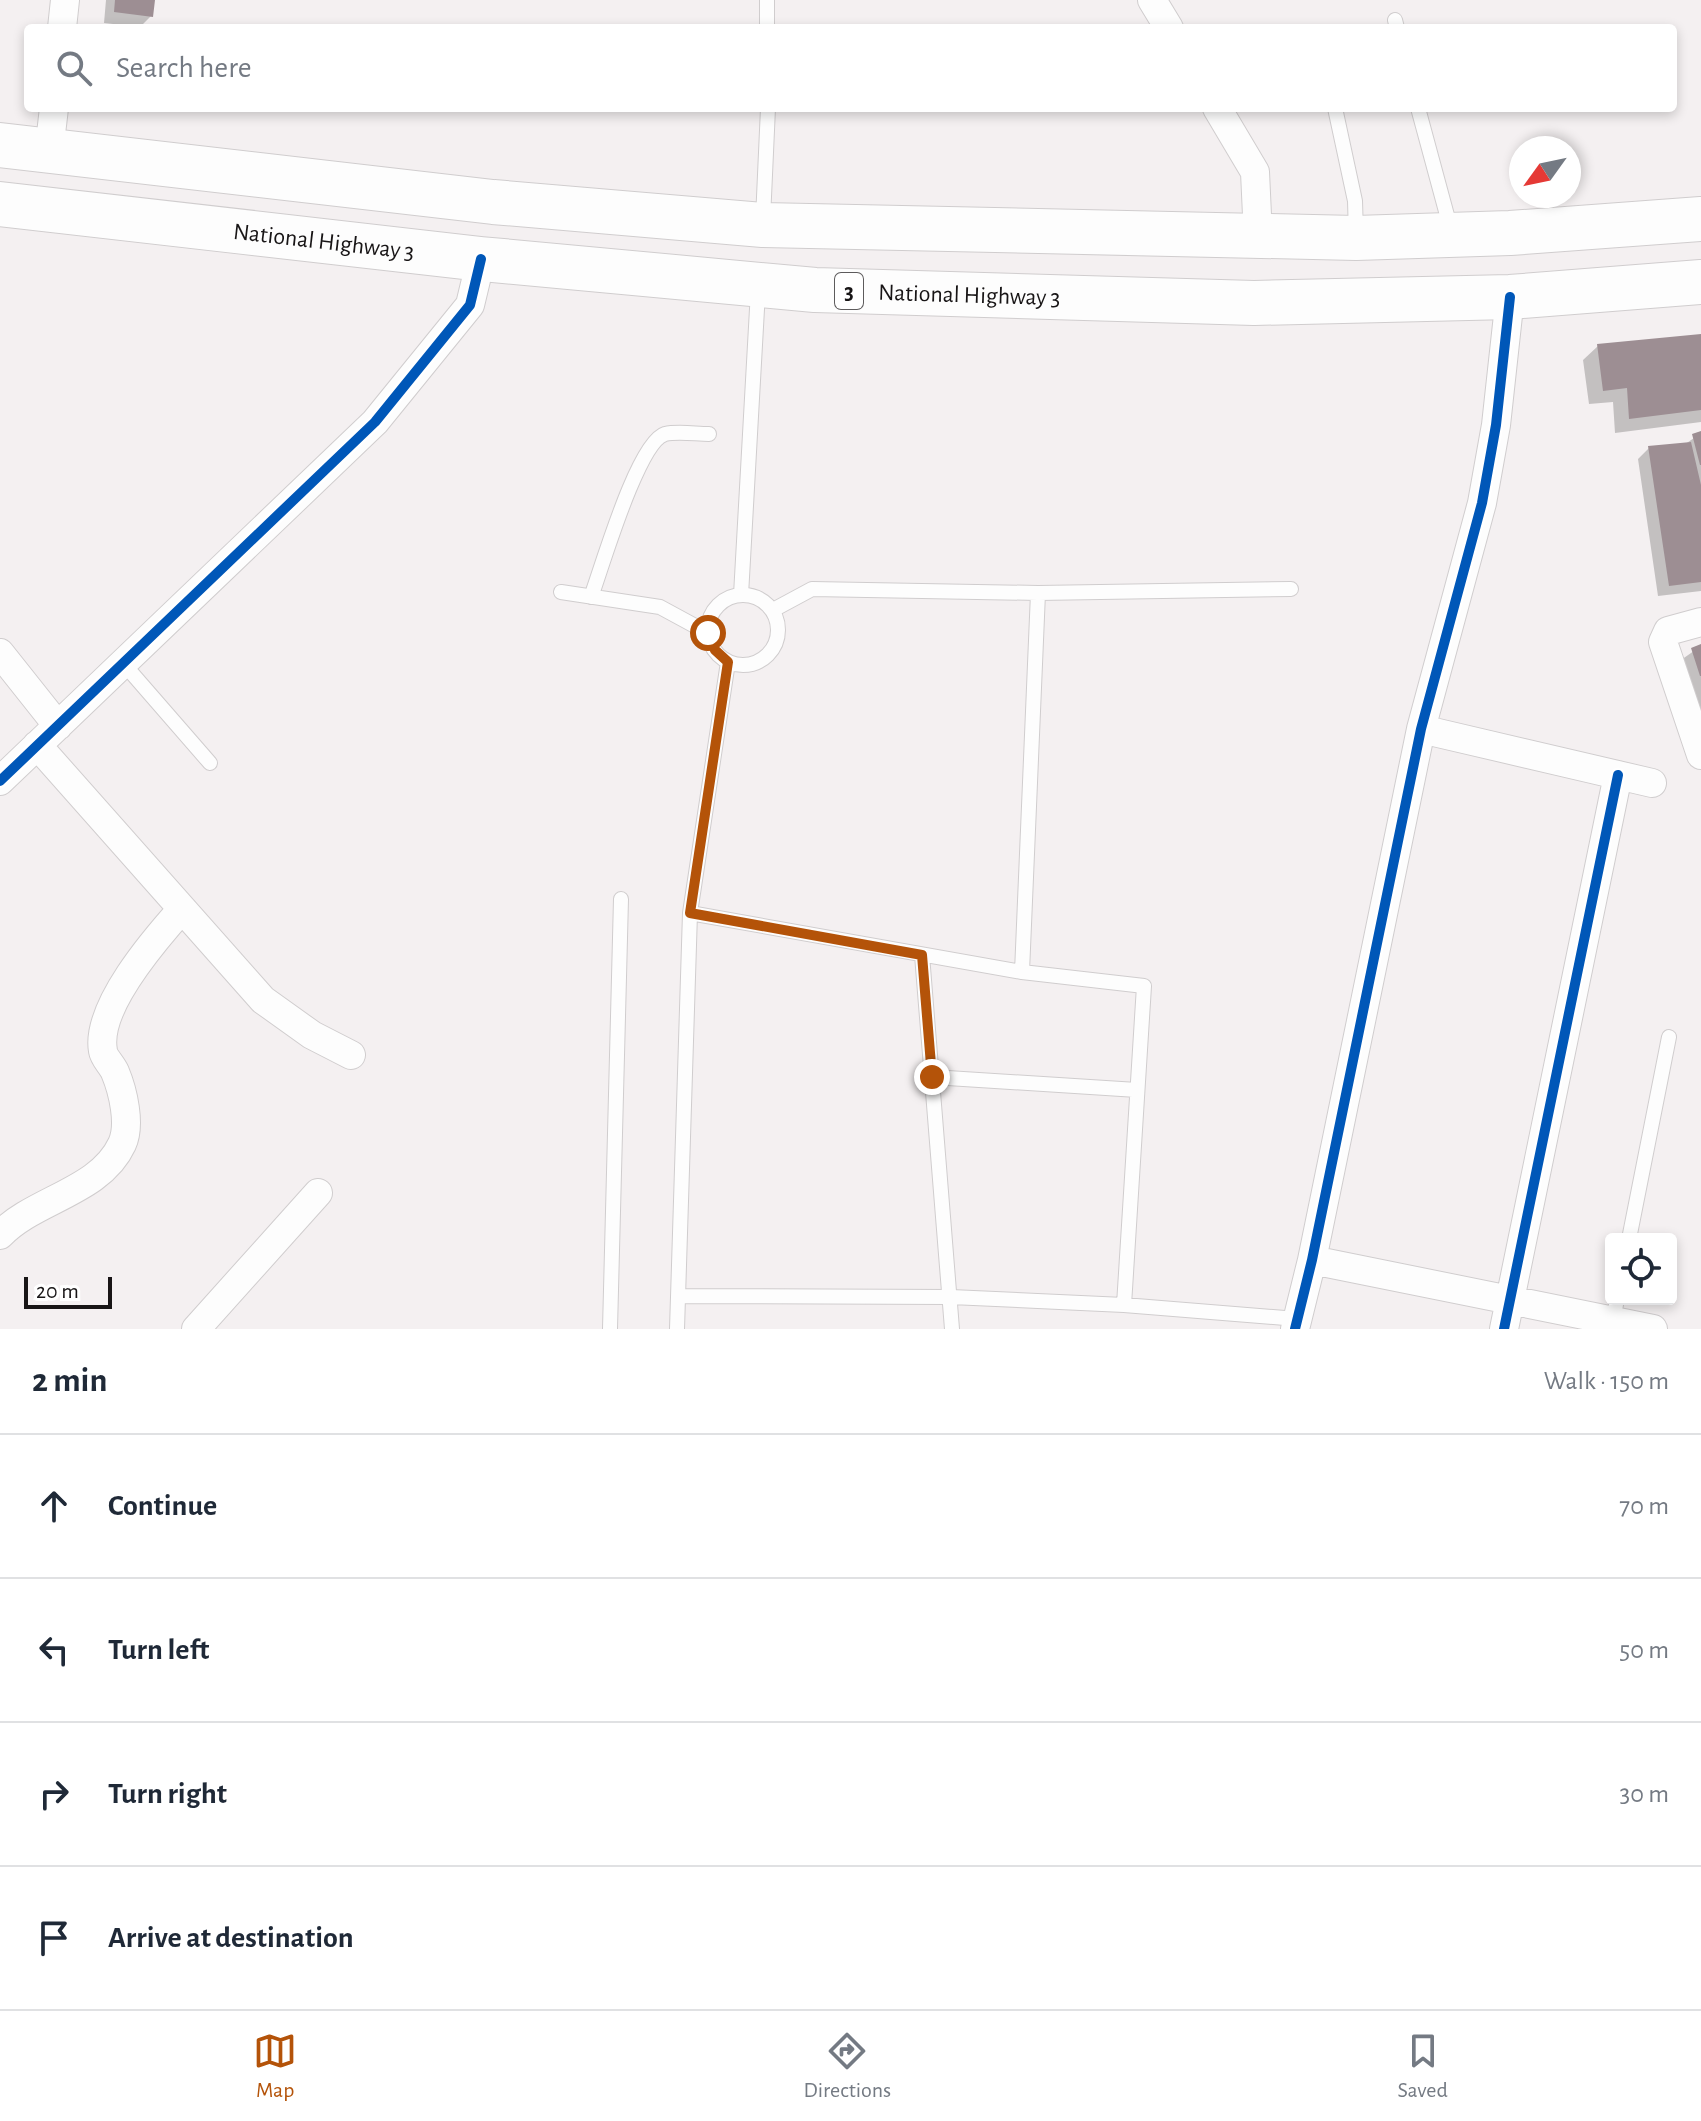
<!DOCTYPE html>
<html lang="en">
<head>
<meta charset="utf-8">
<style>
	:root { --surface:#fff; --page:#f6f6f7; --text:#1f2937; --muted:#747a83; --line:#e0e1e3; --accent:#b45309 }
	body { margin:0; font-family:"Alegreya Sans",sans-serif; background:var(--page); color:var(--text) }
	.controls { position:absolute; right:24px; bottom:24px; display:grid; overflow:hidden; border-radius:8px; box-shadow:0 4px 12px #0003 }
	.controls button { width:72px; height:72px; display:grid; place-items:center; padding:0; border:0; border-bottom:2px solid var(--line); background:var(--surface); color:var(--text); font:40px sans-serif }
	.compass { position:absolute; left:1509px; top:136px; width:72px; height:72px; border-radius:50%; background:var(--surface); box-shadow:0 4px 12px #0003; rotate:237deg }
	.scale { position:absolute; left:24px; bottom:20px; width:88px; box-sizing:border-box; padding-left:8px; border:4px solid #181516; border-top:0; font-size:22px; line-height:28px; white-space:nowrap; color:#181516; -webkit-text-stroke:6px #fff; paint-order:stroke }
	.stop { position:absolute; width:24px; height:24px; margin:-18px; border:6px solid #b45309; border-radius:50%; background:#fff }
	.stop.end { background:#b45309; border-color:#fff; box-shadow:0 2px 8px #0008 }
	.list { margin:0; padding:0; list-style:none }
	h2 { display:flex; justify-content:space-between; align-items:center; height:104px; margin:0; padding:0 32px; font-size:34px }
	h2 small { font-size:26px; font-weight:400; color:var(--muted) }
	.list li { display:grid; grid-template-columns:52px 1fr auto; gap:24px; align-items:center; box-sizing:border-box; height:144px; padding:0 32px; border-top:2px solid var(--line) }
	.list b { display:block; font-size:30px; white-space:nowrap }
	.list em { font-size:26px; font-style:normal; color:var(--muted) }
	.icon { flex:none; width:44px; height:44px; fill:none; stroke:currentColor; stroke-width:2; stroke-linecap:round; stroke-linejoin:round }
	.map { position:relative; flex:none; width:1701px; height:1329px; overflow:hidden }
	.search { position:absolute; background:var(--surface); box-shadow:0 4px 12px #0003; left:24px; right:24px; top:24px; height:88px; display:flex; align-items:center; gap:20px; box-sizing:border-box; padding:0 28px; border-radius:8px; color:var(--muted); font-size:30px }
	.sheet { height:680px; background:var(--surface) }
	nav { display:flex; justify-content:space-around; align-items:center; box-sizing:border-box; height:112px; border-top:2px solid var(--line); background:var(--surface); font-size:22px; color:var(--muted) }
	nav a { display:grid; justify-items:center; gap:4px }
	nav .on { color:var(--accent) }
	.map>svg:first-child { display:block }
	.shadow { fill:#0003 }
	.building { fill:#9d8e93 }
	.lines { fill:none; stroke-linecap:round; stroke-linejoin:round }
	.service-casing { stroke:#d0cdce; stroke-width:16 }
	.minor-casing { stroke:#d0cdce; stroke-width:30 }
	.trunk-casing { stroke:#d0cdce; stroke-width:46 }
	.service { stroke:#fdfdfd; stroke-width:14 }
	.minor { stroke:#fdfdfd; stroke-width:28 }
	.trunk { stroke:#fdfdfd; stroke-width:44 }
	.cycleway-casing { stroke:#fff; stroke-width:15 }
	.cycleway { stroke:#0057b8; stroke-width:10 }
	.route { stroke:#b45309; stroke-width:10 }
	.labels { text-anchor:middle; stroke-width:8; stroke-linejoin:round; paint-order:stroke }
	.shield { fill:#fff; stroke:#5d5b5c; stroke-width:2 }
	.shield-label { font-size:22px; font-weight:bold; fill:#181516 }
	.street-label { font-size:24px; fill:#181516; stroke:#fff }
</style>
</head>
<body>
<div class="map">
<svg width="1701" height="1329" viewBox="0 0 1701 1329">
	<rect width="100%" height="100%" fill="#f4f0f1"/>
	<path class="shadow" d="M106,0H153L151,16L140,27L104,23Z
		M1701,336V422L1615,433L1613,402L1589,404L1583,360L1598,346Z
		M1701,433V591L1658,596L1638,459L1649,448L1684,445Z
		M1701,646V721L1681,660Z"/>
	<path class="building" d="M115,0H155L153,17L114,12Z
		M1701,334V410L1629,419L1627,388L1603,391L1597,344Z
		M1701,431V465H1700L1692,434Z
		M1691,442L1701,485V582L1669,586L1648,446Z
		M1701,644V676H1700L1691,648Z"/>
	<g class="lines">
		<defs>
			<path id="service" d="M1395,20L1397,28
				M767,28V0
				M1335,108L1355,201L1356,234
				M1418,108L1451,230
				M763,219L768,108
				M561,592L660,607L708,633
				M741,595L758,291
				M708 630a35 35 0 1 1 70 0a35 35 0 1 1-70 0Z
				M591,597C602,567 638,442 665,434C678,431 696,434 709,434
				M773,610L812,589L1038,593L1291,589
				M123,663L210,763
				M690,913L1022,972L1038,593
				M922,955L952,1329
				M1022,972L1144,986L1124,1305
				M932,1077L1137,1090
				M1629,1239L1669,1037
				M678,1296L951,1297L1124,1305L1297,1319
				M1613,1321L1617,1299
				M610,1329L621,899
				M677,1329L690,913L728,662"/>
			<path id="minor" d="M1152,0L1169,28
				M62,28L65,0
				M1217,108L1255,172L1258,237
				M49,151L54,108
				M1701,622L1668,631L1663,642L1701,755
				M0,653L58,726
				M1421,729L1652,783
				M37,745L263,1000L312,1035L351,1055
				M0,781L375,422L470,305L481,259
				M0,1235C34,1199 100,1192 122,1144C131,1125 123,1091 115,1072C112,1065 104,1058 103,1051C95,1008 156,938 182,909
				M1312,1260L1653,1329
				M196,1329L318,1193
				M1295,1329L1312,1260L1421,729L1482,503L1496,425L1510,297
				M1504,1329L1618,775"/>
			<g id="trunk">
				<path d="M0,145L493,202L763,225L1356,238L1510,233L1701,219"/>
				<path id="s1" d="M0,204L481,259L815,290L1254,303L1510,297L1701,282"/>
			</g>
		</defs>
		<use href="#service" class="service-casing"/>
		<use href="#minor" class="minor-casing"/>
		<use href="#trunk" class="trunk-casing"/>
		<use href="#service" class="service"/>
		<use href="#minor" class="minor"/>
		<use href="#trunk" class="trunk"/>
		<defs>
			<path id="cycleway" d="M0,781L375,422L470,305L481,259
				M1295,1329L1312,1260L1421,729L1482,503L1496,425L1510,297
				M1504,1329L1618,775"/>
		</defs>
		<use href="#cycleway" class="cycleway-casing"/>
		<use href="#cycleway" class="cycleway"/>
	</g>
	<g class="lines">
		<path class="route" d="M708,633L715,650L728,662L690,913L922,955L932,1077"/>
	</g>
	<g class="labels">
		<rect class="shield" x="835" y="273" width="28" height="36" rx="6"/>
		<g class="shield-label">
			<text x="849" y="299">3</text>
		</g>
		<g class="street-label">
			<text dy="8" stroke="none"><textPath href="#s1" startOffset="326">National Highway 3</textPath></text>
			<text dy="8" stroke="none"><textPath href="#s1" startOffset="974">National Highway 3</textPath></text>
		</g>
	</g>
</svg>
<div class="controls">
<button><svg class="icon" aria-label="locate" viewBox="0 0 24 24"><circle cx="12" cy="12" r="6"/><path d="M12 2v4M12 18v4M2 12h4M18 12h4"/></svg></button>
</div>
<svg class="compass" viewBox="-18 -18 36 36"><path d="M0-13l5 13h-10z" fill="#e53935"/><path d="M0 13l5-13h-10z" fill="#747a83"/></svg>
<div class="scale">20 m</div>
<div class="stop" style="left:708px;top:633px"></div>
<div class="stop end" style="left:932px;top:1077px"></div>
<div class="search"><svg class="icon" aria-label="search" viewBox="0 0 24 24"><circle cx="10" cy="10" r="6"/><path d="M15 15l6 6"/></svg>Search here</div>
</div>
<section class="sheet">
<h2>2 min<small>Walk · 150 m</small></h2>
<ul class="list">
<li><svg class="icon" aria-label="ahead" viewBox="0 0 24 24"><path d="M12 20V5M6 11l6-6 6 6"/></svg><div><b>Continue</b></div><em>70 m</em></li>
<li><svg class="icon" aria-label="left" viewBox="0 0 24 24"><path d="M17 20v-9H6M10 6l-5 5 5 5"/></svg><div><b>Turn left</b></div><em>50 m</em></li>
<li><svg class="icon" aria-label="right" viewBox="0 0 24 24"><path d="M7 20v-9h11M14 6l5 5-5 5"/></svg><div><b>Turn right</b></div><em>30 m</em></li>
<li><svg class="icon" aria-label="arrive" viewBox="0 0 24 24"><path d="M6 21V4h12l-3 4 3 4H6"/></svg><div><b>Arrive at destination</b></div></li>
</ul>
</section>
<nav>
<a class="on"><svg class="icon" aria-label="map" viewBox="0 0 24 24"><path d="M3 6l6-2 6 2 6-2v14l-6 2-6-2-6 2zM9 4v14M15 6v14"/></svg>Map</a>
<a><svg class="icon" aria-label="directions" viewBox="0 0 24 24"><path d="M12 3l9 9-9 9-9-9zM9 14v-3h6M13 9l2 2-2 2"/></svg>Directions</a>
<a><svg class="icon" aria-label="saved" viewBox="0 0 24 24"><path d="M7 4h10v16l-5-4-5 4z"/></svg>Saved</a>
</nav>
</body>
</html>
